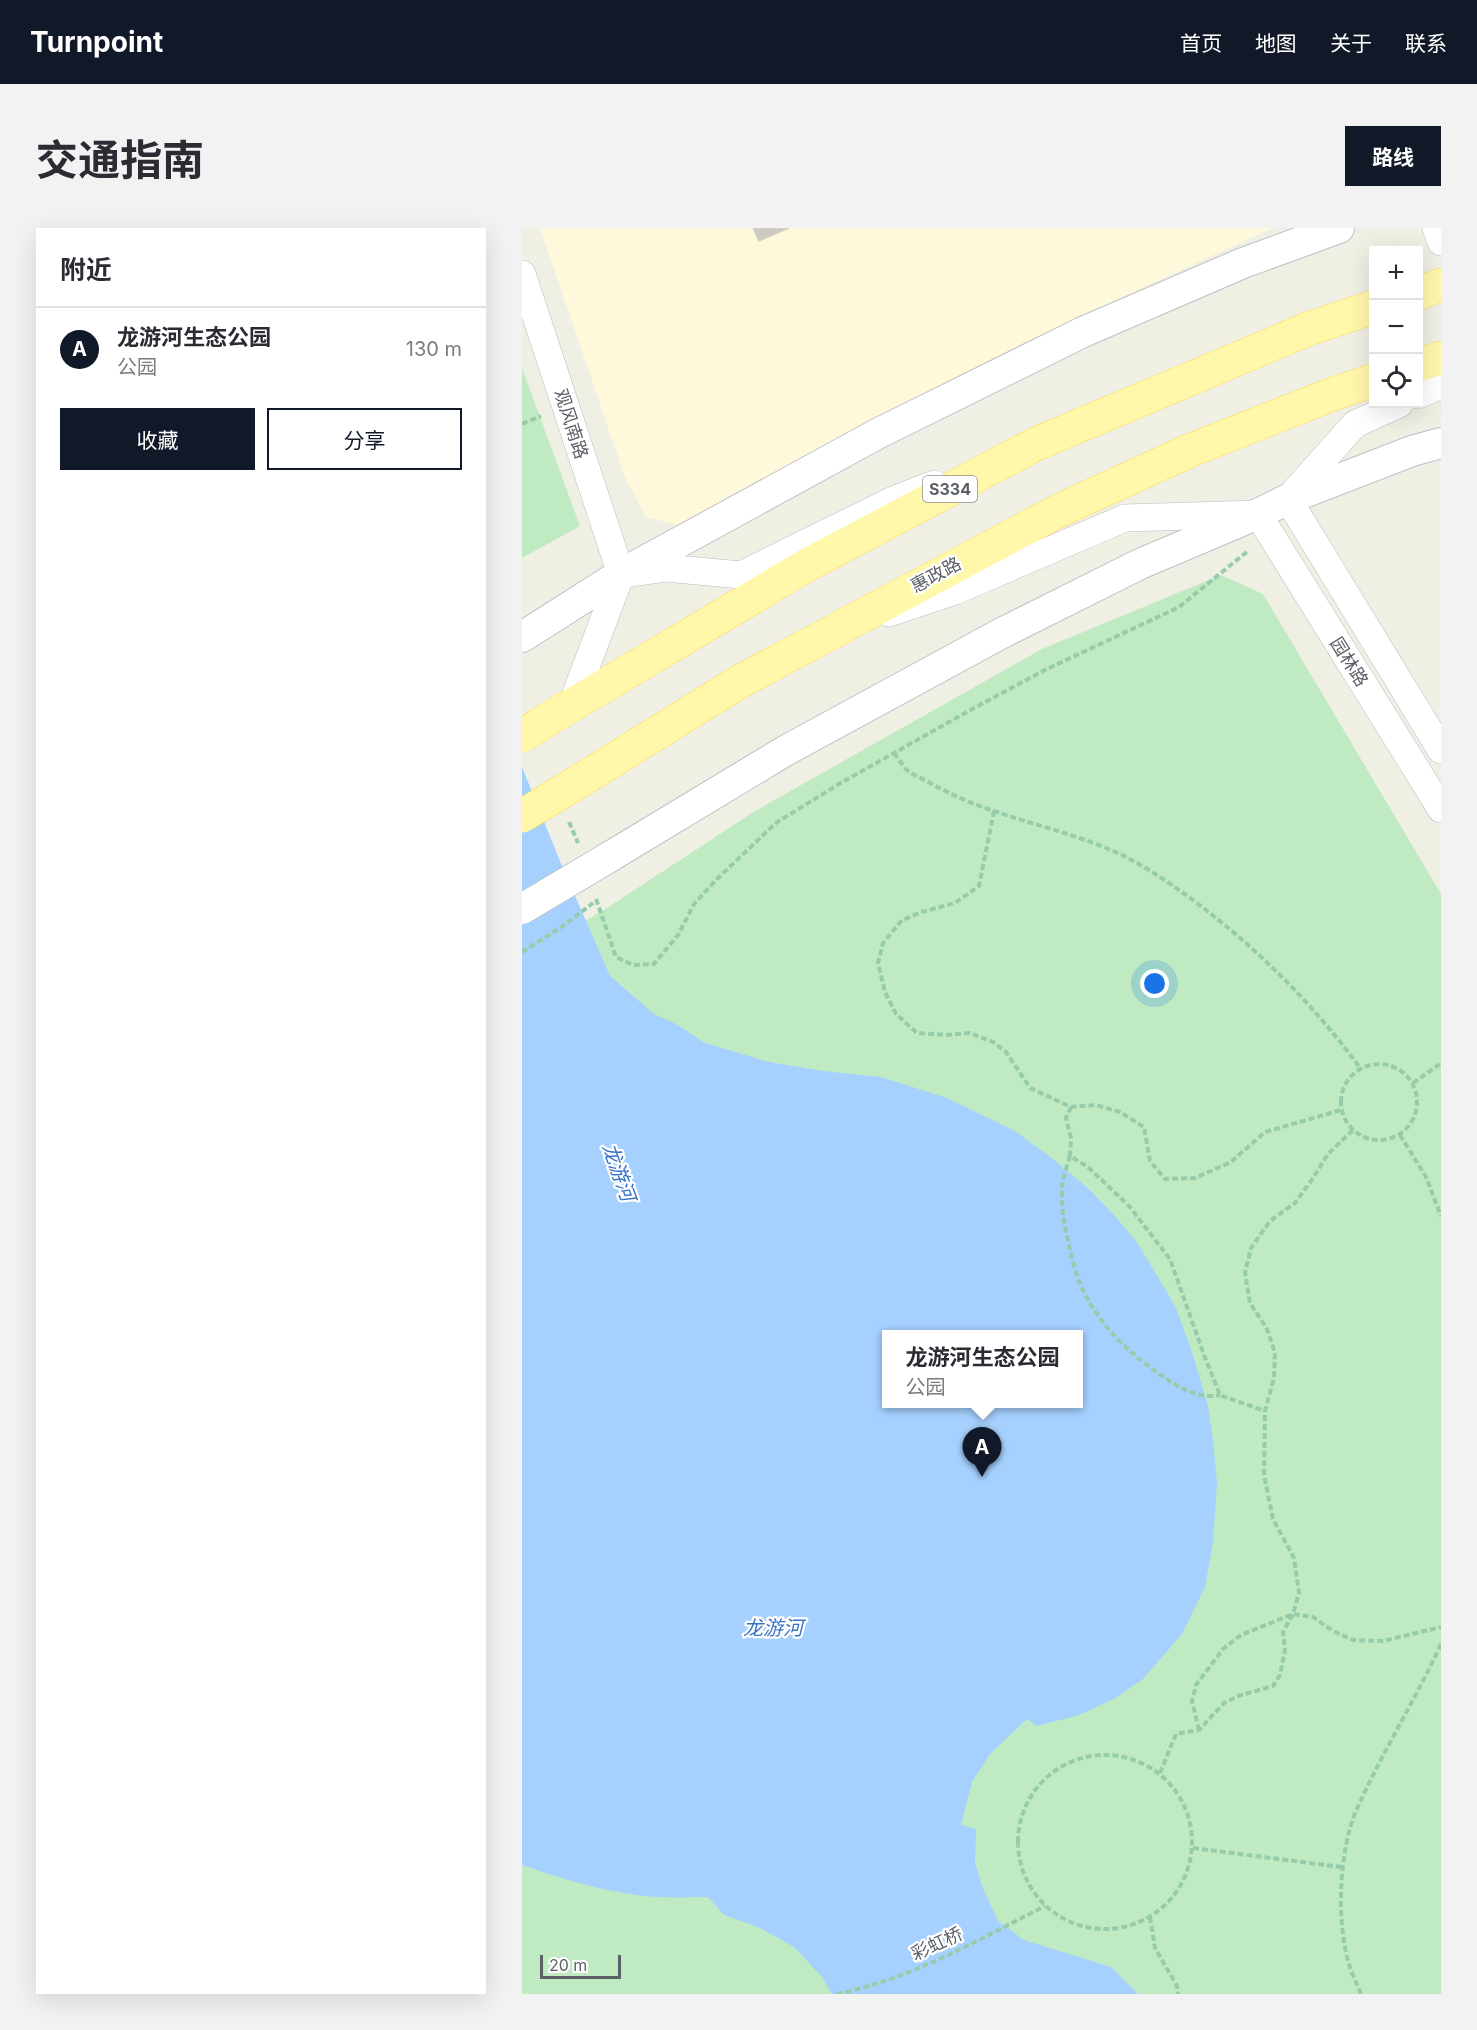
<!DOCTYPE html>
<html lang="zh">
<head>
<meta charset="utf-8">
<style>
	:root { --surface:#fff; --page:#f2f2f3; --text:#2b2b33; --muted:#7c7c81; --line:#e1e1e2; --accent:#111827 }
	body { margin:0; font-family:Inter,"Noto Sans SC",sans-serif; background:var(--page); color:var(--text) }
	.controls { position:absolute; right:18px; top:18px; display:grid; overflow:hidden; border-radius:0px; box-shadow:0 6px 24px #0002 }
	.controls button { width:54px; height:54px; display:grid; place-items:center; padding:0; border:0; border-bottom:2px solid var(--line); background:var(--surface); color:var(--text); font:30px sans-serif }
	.scale { position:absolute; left:18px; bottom:15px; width:81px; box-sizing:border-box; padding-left:6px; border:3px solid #5c6067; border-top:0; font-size:16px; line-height:21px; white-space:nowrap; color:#5c6067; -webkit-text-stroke:4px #fff; paint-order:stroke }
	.you { position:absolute; left:633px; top:756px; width:21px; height:21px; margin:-15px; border:4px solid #fff; border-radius:50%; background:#1a73e8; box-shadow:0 0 0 9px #1a73e833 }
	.badge { display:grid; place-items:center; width:39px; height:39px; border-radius:50%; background:var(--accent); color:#fff; font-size:20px; font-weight:700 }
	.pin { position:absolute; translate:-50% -50px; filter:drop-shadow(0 2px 3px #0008) }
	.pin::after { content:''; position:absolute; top:32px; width:21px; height:18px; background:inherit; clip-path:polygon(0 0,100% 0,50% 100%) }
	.popup { position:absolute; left:360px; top:1102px; width:201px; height:78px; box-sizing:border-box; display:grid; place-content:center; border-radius:0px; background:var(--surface); filter:drop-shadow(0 2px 4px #0005); font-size:20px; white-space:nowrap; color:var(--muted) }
	.popup b { font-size:22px; color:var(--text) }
	.popup::after { content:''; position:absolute; left:50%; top:100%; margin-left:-12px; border:12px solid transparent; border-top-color:var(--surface) }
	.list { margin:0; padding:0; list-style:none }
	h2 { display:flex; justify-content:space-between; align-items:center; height:78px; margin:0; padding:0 24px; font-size:26px }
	h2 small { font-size:20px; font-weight:400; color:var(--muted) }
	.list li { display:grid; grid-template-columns:39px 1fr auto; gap:18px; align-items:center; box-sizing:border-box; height:84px; padding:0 24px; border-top:2px solid var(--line) }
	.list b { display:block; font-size:22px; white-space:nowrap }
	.list p { margin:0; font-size:20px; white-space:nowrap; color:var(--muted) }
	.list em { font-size:20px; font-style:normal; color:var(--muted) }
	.actions { display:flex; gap:12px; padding:18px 24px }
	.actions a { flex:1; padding:14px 0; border:2px solid var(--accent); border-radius:0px; text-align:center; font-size:21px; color:var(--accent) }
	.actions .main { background:var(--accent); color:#fff }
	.icon { flex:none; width:33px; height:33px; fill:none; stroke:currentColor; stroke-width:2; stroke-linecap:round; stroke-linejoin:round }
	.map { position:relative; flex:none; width:919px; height:1766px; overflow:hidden; border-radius:0px }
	header { display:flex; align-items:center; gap:36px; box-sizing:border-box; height:84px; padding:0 30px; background:var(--accent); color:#fff }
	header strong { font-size:28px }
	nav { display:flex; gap:33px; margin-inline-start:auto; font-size:21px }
	.intro { display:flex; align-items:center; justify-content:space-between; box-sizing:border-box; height:144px; padding:0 36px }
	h1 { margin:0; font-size:42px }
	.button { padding:15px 27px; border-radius:0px; background:var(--accent); color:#fff; font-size:21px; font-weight:700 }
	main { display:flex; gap:36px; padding:0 36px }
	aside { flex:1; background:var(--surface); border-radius:0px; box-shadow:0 6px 24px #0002 }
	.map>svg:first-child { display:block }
	.commercial { fill:#fff9db }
	.green { fill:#bfeac2; fill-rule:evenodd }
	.water { fill:#a6d1ff; fill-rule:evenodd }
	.building { fill:#ccc9c1; stroke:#d6d1c2; stroke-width:1.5 }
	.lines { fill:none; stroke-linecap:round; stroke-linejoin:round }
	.tertiary-casing { stroke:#bcbec5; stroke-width:28 }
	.secondary-casing { stroke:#bdc0c7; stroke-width:32 }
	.primary-casing { stroke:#ffdb4f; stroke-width:34 }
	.path { stroke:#96ccaa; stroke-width:4; stroke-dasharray:6 3; stroke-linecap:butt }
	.tertiary { stroke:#fff; stroke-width:27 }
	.secondary { stroke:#fff; stroke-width:30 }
	.primary { stroke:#fff8ab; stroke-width:33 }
	.secondary-bridge-casing { stroke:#bdc0c7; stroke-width:32; stroke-linecap:butt }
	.primary-bridge-casing { stroke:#ffdb4f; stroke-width:34; stroke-linecap:butt }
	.path-bridge { stroke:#96ccaa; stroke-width:4; stroke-dasharray:6 3; stroke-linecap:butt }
	.secondary-bridge { stroke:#fff; stroke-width:30 }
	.primary-bridge { stroke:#fff8ab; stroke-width:33 }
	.labels { text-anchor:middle; stroke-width:4.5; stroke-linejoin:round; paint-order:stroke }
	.shield { fill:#fff; stroke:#8d9095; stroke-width:1.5 }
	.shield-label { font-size:16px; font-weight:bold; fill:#5c6067 }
	.street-label { font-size:18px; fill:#5c6067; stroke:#fff }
	.water-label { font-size:20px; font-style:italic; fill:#3973c6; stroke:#fff }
</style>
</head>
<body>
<header>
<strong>Turnpoint</strong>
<nav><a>首页</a><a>地图</a><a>关于</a><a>联系</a></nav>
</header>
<div class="intro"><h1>交通指南</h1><a class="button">路线</a></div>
<main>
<aside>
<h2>附近<small></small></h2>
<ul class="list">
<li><span class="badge">A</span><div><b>龙游河生态公园</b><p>公园</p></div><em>130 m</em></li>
</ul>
<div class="actions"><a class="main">收藏</a><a>分享</a></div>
</aside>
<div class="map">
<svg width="919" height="1766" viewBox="0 0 919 1766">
	<rect width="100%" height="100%" fill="#f0efe4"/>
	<path class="commercial" d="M18,0H750L501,115L155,297L124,289L103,249Z"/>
	<path class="green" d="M0,140L58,298L0,330Z
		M699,347L741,366L919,666V1766H0V731L88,678L233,583L520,421ZM364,1106H556V1176H364Z"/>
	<path class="water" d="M0,539L38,633L88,748L132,786L156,797L183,815L247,834L301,843L359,849L425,870L493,903L531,931L567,961L592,987L614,1013L636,1049L654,1080L670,1124L686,1178L691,1212L695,1255L691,1314L683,1359L660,1406L621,1451L592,1471L557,1487L515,1498L505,1491L468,1526L450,1554L439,1597L454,1601L453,1635L461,1660L476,1693L502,1712L589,1739L616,1766H310L300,1749L272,1719L236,1699L202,1687L186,1669C169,1669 152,1670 135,1669C89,1666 43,1652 0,1637ZM364,1106H556V1176H364Z"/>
	<path class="building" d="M231,0H267L237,13Z
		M231,0H267L237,13Z"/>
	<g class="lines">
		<defs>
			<path id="tertiary" d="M914,0L919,14
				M0,46L99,346
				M896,167L919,157
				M877,176L833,196L766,271L919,522
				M103,346L144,340L219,347L369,273L412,256
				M367,385L433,363L603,290L736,286L919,581
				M50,476L99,346"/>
			<path id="secondary" d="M0,409L99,346L355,206L561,104L721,35L817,0
				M89,628L263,523L478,406L618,336L736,286L766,271L890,223L919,215"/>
			<path id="primary" d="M896,65L919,57
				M896,137L919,130
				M28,490L285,337L514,216L786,101L852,79
				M56,554L217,454L536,283L669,222L811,166L852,152"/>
		</defs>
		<use href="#tertiary" class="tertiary-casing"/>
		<use href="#secondary" class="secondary-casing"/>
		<use href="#primary" class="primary-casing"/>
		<path class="path" d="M0,196L19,188
			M372,525C376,530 379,535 383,540C389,547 402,551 410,556C470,590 537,598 598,626C621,637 643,652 664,667C730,715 790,774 838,840
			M472,583L457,658L433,675L400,684L380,692L361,715L356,735L363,764L374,786L395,805L426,807L448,805L471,814L484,824L508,860L549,879L574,877L598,884L622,899L628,933L643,951L673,950L709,934L743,904L819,882
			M47,594L56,615
			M74,671L94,729L111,737L132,736L156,707L172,676L195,651L254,595L317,556L452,480L523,442L657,379L726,323
			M819 874a38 38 0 1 1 76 0a38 38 0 1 1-76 0Z
			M891,855L919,835
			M549,879L544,890L549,910L548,928L566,939L607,978L648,1031L682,1127L698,1167L743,1183
			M878,907L904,949L919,988
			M548,928C545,938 541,949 540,959C539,978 542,995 546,1013C549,1026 552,1040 557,1053C571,1090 604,1123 636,1145C654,1158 676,1172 698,1167
			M677,1502L670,1473L674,1457L701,1421L719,1407L771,1386L791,1389L811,1403L831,1412L861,1413L919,1399
			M496 1614a87 87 0 1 1 174 0a87 87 0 1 1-174 0Z
			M638,1545L654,1506L677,1502L702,1475L716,1468L751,1458L758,1447L763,1422L761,1404L771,1386L777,1365L772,1330L751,1291L742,1247L743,1183L752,1150L753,1125L745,1101L728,1075L723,1045L729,1020L748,993L773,975L789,953L806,926L831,902
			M671,1620L819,1639
			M628,1689L633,1720L655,1758L656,1766
			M315,1766C389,1751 456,1712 523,1678
			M839,1766C835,1756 830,1746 827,1736C814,1694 817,1623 834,1583C859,1526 893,1473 919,1416"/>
		<use href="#tertiary" class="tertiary"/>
		<use href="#secondary" class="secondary"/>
		<use href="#primary" class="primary"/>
		<defs>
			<path id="secondary-bridge" d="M0,681L89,628"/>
			<path id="primary-bridge" d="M0,508L28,490
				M0,588L56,554"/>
		</defs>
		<use href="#secondary-bridge" class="secondary-bridge-casing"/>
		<use href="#primary-bridge" class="primary-bridge-casing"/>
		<path class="path-bridge" d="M0,724L41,698L71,675"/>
		<use href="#secondary-bridge" class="secondary-bridge"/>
		<use href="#primary-bridge" class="primary-bridge"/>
	</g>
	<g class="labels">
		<rect class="shield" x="401" y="248" width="54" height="26" rx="4.5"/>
		<g class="shield-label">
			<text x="428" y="267">S334</text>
		</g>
		<g class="street-label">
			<text transform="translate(49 196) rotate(72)" y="6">观风南路</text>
			<text transform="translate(414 347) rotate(-28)" y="6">惠政路</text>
			<text transform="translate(827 434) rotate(58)" y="6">园林路</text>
			<text transform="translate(415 1716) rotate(-25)" y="6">彩虹桥</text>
		</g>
		<g class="water-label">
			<text transform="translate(97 944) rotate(70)" y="7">龙游河</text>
			<text x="251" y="1407">龙游河</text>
		</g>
	</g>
</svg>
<div class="controls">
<button>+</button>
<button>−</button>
<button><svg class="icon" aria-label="locate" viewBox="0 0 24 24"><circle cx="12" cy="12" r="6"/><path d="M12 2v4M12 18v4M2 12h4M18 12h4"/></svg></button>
</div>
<div class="scale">20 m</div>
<div class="you"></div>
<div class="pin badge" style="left:460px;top:1249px">A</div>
<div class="popup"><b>龙游河生态公园</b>公园</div>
</div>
</main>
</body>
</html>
